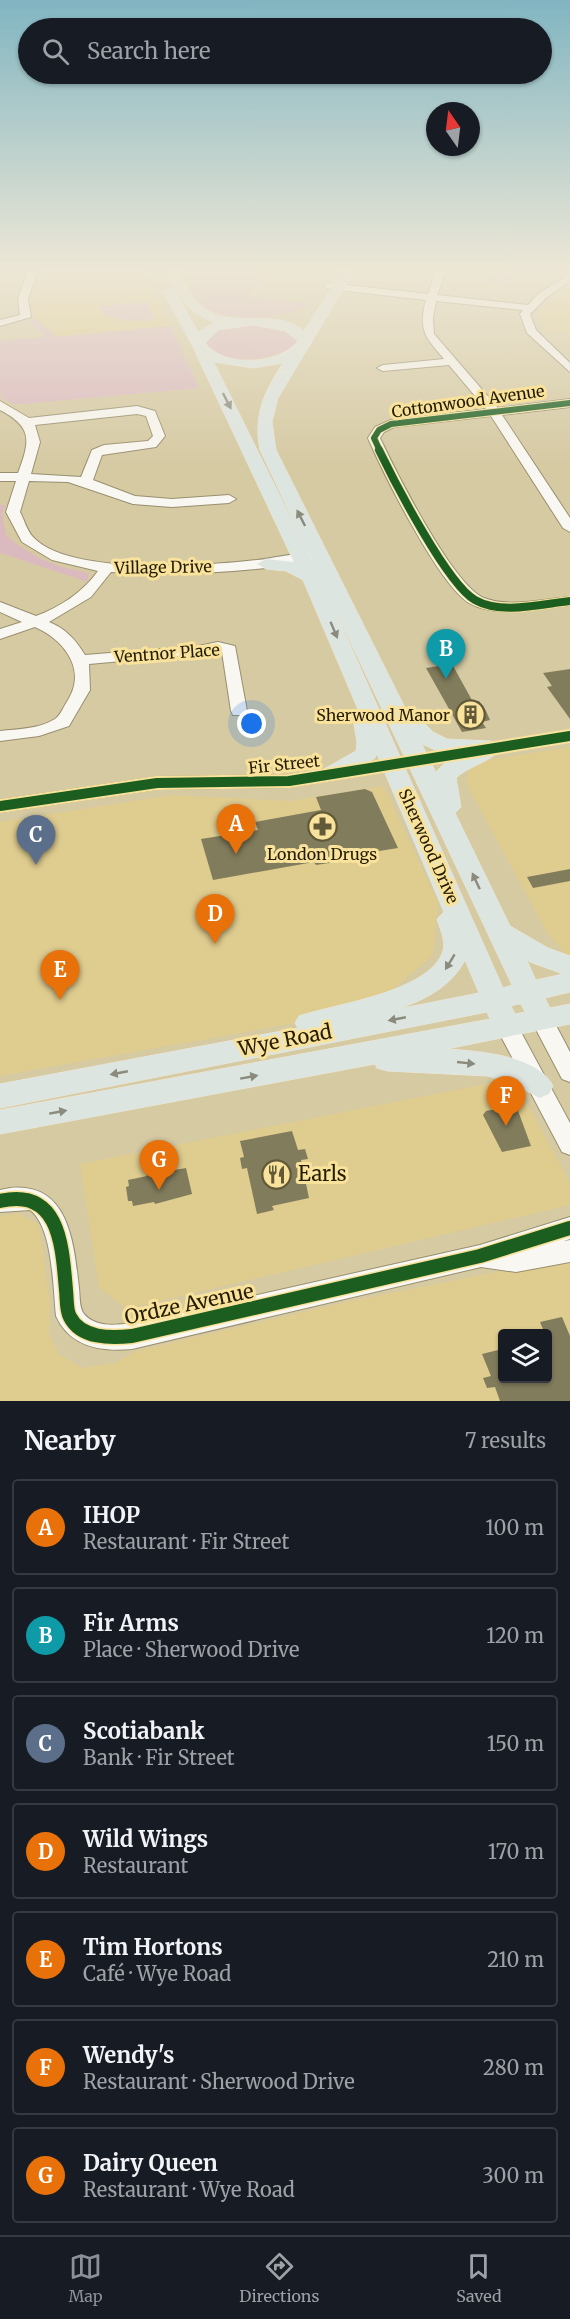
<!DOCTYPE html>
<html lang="en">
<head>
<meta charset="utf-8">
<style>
	:root { --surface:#171b24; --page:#20242c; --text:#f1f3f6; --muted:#9ea1a6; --line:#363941; --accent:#8c9099 }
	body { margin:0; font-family:Merriweather,serif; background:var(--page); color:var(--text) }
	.controls { position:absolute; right:18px; bottom:18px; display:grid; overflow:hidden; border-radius:6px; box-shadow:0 2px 4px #0004 }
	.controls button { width:54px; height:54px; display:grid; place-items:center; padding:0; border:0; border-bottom:2px solid var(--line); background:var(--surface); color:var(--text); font:30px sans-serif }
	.compass { position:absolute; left:426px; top:102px; width:54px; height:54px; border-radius:50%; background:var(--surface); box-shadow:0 2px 4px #0004; rotate:346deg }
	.you { position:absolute; left:252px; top:724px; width:21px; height:21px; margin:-15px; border:4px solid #fff; border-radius:50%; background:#1a73e8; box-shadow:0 0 0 9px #1a73e833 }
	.badge { display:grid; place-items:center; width:39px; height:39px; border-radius:50%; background:var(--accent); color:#fff; font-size:20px; font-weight:700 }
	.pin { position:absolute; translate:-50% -50px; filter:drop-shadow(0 2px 3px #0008) }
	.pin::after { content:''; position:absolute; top:32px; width:21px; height:18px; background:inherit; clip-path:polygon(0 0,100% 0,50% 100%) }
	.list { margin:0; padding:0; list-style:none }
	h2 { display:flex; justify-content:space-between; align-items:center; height:78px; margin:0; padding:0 24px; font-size:26px }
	h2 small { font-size:20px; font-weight:400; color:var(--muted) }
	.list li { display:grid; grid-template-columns:39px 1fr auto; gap:18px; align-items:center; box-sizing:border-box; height:96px; margin:0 12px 12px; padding:0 12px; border:2px solid var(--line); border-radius:6px }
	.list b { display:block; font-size:22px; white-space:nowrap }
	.list p { margin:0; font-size:20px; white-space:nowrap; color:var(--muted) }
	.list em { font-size:20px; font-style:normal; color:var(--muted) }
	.icon { flex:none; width:33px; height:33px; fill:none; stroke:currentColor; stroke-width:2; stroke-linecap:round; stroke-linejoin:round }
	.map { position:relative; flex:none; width:570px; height:1401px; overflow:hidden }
	.search { position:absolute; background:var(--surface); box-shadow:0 2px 4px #0004; left:18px; right:18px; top:18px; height:66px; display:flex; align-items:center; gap:15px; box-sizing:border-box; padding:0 21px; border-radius:33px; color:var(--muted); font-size:22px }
	.sheet { height:834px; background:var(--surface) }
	nav { display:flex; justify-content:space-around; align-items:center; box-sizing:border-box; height:84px; border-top:2px solid var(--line); background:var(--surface); font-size:16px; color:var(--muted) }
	nav a { display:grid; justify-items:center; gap:3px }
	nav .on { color:var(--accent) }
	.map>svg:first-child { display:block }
	.built { fill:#dfcc8f; fill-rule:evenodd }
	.green { fill:#dbbabf }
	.building { fill:#817c5c }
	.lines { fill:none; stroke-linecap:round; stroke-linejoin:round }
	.minor-casing { stroke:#988f70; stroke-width:2 }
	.major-casing { stroke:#ede7d6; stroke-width:1 }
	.minor { fill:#f9f7f1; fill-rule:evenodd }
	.major { fill:#dde5e1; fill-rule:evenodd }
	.cycleway-far3-casing { stroke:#f9e29b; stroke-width:8 }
	.cycleway-far2-casing { stroke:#f9e29b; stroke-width:10 }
	.cycleway-far1-casing { stroke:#f9e29b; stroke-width:14 }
	.cycleway-casing { stroke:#f9e29b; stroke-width:17 }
	.cycleway-far3 { stroke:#1b5e20; stroke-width:6 }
	.cycleway-far2 { stroke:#1b5e20; stroke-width:8 }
	.cycleway-far1 { stroke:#1b5e20; stroke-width:10 }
	.cycleway { stroke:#1b5e20; stroke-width:14 }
	.oneway { fill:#8a8b7c }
	.labels { text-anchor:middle; stroke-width:6; stroke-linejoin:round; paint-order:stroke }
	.street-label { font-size:16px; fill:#241c00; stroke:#f9e29b }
	.poi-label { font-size:16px; fill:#241c00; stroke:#f9e29b; text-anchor:end }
	.near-street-label { font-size:20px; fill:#241c00; stroke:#f9e29b }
	.near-poi-label { font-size:20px; fill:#241c00; stroke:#f9e29b; text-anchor:start }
</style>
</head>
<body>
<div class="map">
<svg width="570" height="1401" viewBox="0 0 570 1401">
	<rect width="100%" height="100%" fill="#d6caa3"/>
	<path class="built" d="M42,268H142L170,326L57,337L35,318L29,299Z
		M570,286V332L549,333L540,323L538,312L548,301Z
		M570,747V956L566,955L547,932L466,783L469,770L482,761Z
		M383,786L438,902L433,955L386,995L307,1021L0,1076V822L171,795L290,801Z
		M496,1082L520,1091L570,1183V1205L126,1309L99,1287L80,1164Z
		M17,1213L39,1224L50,1304L49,1335L59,1354L82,1368L115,1363L136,1351L337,1304L570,1257V1401H0V1216ZM502,1334H548V1378H502Z"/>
	<path class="green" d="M179,268H287L274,270L246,296L308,304C288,320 224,323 204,306C195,297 190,279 185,268Z
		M491,268H528L503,283L488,282L489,275L447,272L490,273Z
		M147,302L155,320C140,321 105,324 100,306Z
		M35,318L57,337L170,326L199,388L23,404H14L0,398L3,395L0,394V341L46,337L28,321Z
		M256,324L284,329L297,339L296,345C271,360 231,368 207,346L206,340L217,330Z
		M0,505H5L2,514L6,535C30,556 53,566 84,572L88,574V582L0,553Z"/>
	<path class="building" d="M452,664L473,702L479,701L486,711L490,720L482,722L486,728L462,732L426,668Z
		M570,669V719L547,687L552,686L543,673Z
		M365,789L372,792L398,848L373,852L375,856L316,865L314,862L213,880L201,839L258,830L255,822L321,810L316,797Z
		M570,869V881L533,888L527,877Z
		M512,1106L517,1108L531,1146L502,1152L483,1115L486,1111Z
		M292,1131L298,1150L305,1149L308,1159L301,1160L309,1198L272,1206L274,1210L257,1214L247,1168L242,1169L240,1158L244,1157L240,1141Z
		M162,1168L163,1172L186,1168L192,1194L155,1204L154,1202L133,1206L132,1201H128L126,1187L129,1186L128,1180L147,1176L146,1171Z
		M562,1317L570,1336V1401H500L495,1387L487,1388L483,1378L491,1376L482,1354L502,1349V1378H548V1334H545L540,1322Z"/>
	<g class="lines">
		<defs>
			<path id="minor" d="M29,268H39L28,299L31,317L0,326V320L20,315L18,299Z
				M437,268H447L437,295L528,305L538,294L570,274V281L546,298L530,314L536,330L570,363V372L527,333L520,314L523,310L436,301L433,318L434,334L498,408L570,399V407L502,415L570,518V532L563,528L491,416L394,427L384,432L380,438C395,470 453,586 484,598C510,608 543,599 570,597V605C540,608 497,619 469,603C439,585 383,473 368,438L375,427L391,420L486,409L449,365L383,371L377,368L383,365L444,359C425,337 418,330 426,300L329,289L324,286L329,283L428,294Z
				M0,401L29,418L137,406L155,411L165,436L156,447L102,455L93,480L135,496L172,499L229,495L236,499L229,503L172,507L133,504L68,482L29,481L20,512C24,519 27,531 33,537C69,576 206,566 257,560C276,558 303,550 321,555L323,558L321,561L316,562C248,571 180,577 111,572L91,597L49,622C66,629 75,639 85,655L198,646L218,642L235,646L247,711L245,715H233L231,711L222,652L89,664L90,690L69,726L39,736L0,741V731C18,729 39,729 55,719C60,716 64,706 68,700C87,669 64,640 35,627L0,639V629L22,622L0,612V602L36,616C60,607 82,593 98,571L52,560L22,542L6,512L16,481H0V473H18C30,441 33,427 0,410ZM137,414L146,416L153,436L148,441L104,445L92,450L81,477L31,474L40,442L35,425Z
				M570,731V741L289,787L157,789L0,812V800L157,777L289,775Z
				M542,1012L550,1014L570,1052V1082L562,1079L531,1020L534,1014Z
				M507,1019L515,1021L570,1123V1155L562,1152L496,1027L499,1021Z
				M10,1188C69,1182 74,1243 79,1288C80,1296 79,1308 84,1314C96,1328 116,1325 132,1323L480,1245L570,1217V1239L564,1241L570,1240V1262L516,1272L481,1267L132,1349C101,1352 70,1347 56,1316C53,1288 53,1227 30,1210L0,1212V1190Z"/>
			<path id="major" d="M163,268H175C184,282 191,299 205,309C234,329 276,307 304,331L344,268H356L278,398L272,422L276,450L407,712L414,713L433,732L447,739L490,741L498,743L501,748C492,762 468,766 456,778L461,807L455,813L510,926L548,948L570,956V992L545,998L550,1008L570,1004V1024L447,1049C477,1051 538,1055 553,1086L549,1094L539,1098L515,1084L488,1076L387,1071L377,1068L375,1064L0,1134V1110L490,1019L487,1012L0,1108V1084L298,1028L295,1023L299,1016C335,1004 430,992 443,951C446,941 440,929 437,919L444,912L377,754L374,759C359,768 342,784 324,779L321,774L324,769L356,751L357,742L353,719L360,714L303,580L286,571L266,569L257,564L266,559L294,562L191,343L163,292L169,288L174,289L198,332L215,322C187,314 177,292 163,268ZM254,325L285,331L298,341C279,365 224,368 205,343L218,330ZM214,362L253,368L283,363C264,392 253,415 260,450L512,985L503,988L320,577ZM422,744L435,750L460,754L448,760L436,772ZM465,960L479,993L398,1009C425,1000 452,986 465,960ZM527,960L530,962L563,974L536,980ZM521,1004L525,1012L515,1014L511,1006Z"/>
		</defs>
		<use href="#minor" class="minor-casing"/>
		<use href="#major" class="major-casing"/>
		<use href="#minor" class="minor"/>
		<use href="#major" class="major"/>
		<defs>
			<path id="cycleway-far3" d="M380,451L374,438L379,430L391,424L570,403"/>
			<path id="cycleway-far2" d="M379,450C394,481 447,584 475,600C501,615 542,604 570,601"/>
			<path id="cycleway-far1" d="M0,806L157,783L289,781L570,736"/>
			<path id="cycleway" d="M0,1201C60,1188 62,1245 66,1290C67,1298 66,1310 70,1317C81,1339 111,1338 132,1336L480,1256L570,1228"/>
		</defs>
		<use href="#cycleway-far3" class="cycleway-far3-casing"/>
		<use href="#cycleway-far2" class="cycleway-far2-casing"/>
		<use href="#cycleway-far1" class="cycleway-far1-casing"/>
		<use href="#cycleway" class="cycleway-casing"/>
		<use href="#cycleway-far3" class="cycleway-far3"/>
		<use href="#cycleway-far2" class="cycleway-far2"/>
		<use href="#cycleway-far1" class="cycleway-far1"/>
		<use href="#cycleway" class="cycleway"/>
	</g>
	<defs><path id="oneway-solid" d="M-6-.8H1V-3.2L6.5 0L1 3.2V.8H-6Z" transform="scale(1.5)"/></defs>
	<g class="oneway">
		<use href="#oneway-solid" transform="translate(227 401) rotate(63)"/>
		<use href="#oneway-solid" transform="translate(301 518) rotate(-117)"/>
		<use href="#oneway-solid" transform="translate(334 630) rotate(67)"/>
		<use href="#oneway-solid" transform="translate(476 881) rotate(-115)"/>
		<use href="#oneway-solid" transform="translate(450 962) rotate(121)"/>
		<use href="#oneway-solid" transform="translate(397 1019) rotate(169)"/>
		<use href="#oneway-solid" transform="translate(466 1063) rotate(6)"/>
		<use href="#oneway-solid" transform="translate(119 1073) rotate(169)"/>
		<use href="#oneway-solid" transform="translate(249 1077) rotate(-10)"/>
		<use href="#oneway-solid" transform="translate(58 1112) rotate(-10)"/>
	</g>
	<linearGradient id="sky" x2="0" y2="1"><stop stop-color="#81b5c1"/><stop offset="0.58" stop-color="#ede7d6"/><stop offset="1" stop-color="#ede7d6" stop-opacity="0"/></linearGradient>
	<rect width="570" height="464" fill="url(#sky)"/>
	<defs>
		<symbol id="building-ring" viewBox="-11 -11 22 22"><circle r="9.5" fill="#f9e29b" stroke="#625939" stroke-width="1.5"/><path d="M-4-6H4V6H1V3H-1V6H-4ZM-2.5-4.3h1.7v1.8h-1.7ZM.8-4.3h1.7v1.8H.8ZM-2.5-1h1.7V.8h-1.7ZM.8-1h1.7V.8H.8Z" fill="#625939"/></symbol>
		<symbol id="pharmacy-ring" viewBox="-11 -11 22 22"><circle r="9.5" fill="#f9e29b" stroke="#625939" stroke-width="1.5"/><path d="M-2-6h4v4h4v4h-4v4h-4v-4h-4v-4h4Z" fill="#625939"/></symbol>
		<symbol id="restaurant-ring" viewBox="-11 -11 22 22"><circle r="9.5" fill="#f9e29b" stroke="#625939" stroke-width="1.5"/><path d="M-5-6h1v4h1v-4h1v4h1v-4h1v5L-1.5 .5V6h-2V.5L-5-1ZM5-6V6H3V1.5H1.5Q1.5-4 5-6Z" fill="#625939"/></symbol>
	</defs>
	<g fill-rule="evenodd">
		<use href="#building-ring" x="454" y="698" width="33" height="33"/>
		<use href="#pharmacy-ring" x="306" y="810" width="33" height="33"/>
		<use href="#restaurant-ring" x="260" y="1158" width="33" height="33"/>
	</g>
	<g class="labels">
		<g class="street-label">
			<text transform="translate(468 401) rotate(-8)" y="6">Cottonwood Avenue</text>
			<text transform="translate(163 567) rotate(-1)" y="6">Village Drive</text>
			<text transform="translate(167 653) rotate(-4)" y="6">Ventnor Place</text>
			<text transform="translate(284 764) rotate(-6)" y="6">Fir Street</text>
			<text transform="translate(429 846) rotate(66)" y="6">Sherwood Drive</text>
		</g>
		<g class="poi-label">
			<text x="450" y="721">Sherwood Manor</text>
			<text x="322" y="860" text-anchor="middle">London Drugs</text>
		</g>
		<g class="near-street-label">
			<text transform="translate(285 1040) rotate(-11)" y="7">Wye Road</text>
			<text transform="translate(189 1304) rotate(-12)" y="7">Ordze Avenue</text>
		</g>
		<g class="near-poi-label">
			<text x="298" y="1181">Earls</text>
		</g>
	</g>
</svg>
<div class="controls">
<button><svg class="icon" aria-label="layers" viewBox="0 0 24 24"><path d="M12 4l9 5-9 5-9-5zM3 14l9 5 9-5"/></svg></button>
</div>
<svg class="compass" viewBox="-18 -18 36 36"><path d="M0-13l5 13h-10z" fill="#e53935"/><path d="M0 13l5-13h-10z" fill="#9ea1a6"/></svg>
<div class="you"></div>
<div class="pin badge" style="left:236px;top:854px;background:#e8710a">A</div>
<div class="pin badge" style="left:446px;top:679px;background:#0f9aa8">B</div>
<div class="pin badge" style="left:36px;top:865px;background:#5c6f8a">C</div>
<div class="pin badge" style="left:215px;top:944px;background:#e8710a">D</div>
<div class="pin badge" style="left:60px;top:1000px;background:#e8710a">E</div>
<div class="pin badge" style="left:506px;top:1126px;background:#e8710a">F</div>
<div class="pin badge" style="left:159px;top:1190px;background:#e8710a">G</div>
<div class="search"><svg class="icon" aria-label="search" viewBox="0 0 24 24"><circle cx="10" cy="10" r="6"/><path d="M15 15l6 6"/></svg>Search here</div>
</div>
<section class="sheet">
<h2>Nearby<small>7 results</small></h2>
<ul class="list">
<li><span class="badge" style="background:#e8710a">A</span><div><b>IHOP</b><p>Restaurant · Fir Street</p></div><em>100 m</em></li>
<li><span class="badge" style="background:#0f9aa8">B</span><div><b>Fir Arms</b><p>Place · Sherwood Drive</p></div><em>120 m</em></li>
<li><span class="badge" style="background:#5c6f8a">C</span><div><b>Scotiabank</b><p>Bank · Fir Street</p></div><em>150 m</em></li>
<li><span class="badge" style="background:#e8710a">D</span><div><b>Wild Wings</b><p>Restaurant</p></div><em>170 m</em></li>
<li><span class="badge" style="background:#e8710a">E</span><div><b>Tim Hortons</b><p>Café · Wye Road</p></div><em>210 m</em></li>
<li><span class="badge" style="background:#e8710a">F</span><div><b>Wendy's</b><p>Restaurant · Sherwood Drive</p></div><em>280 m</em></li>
<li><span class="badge" style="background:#e8710a">G</span><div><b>Dairy Queen</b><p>Restaurant · Wye Road</p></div><em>300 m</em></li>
</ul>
</section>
<nav>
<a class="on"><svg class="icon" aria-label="map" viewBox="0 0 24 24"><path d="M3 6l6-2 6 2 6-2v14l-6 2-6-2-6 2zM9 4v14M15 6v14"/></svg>Map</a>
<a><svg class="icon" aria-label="directions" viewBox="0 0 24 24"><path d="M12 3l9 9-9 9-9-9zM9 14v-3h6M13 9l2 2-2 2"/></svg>Directions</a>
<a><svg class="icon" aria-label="saved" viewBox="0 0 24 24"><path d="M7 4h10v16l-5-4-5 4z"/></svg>Saved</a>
</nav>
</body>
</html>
